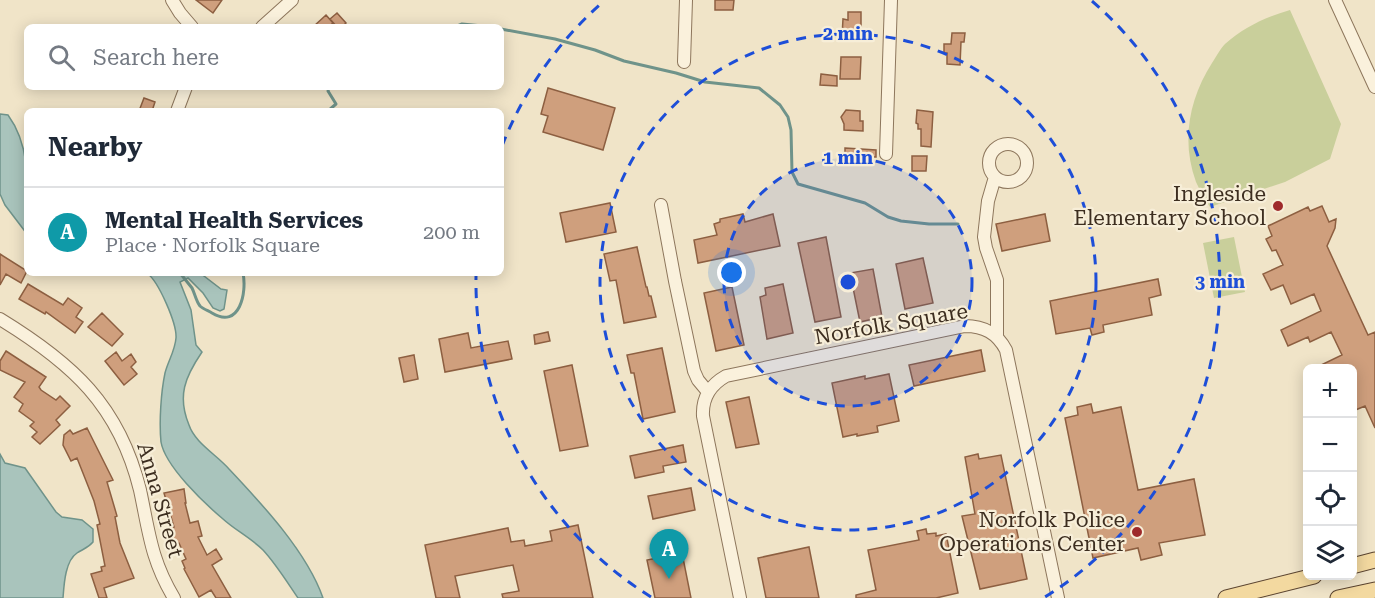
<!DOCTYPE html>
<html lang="en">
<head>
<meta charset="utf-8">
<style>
	:root { --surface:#fff; --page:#f2f2f3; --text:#1f2937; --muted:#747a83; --line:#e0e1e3; --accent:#9e2a2b }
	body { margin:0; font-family:"Roboto Serif",serif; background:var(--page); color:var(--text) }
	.controls { position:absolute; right:18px; bottom:18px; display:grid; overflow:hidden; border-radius:9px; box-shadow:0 3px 15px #0003 }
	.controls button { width:54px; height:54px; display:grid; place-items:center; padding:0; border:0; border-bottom:2px solid var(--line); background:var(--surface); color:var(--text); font:30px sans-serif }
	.you { position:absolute; left:732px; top:273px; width:21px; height:21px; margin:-15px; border:4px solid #fff; border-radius:50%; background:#1a73e8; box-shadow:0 0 0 9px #1a73e833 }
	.badge { display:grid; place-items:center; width:39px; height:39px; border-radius:50%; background:var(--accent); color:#fff; font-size:20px; font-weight:700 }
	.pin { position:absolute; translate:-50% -50px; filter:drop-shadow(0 2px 3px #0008) }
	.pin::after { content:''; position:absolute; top:32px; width:21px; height:18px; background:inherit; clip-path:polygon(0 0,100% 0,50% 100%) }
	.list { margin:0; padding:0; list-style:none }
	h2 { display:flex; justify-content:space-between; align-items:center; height:78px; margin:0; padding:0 24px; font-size:26px }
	h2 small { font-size:20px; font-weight:400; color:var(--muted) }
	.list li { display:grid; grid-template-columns:39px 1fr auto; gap:18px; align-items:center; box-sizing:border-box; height:90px; padding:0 24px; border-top:2px solid var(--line) }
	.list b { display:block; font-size:22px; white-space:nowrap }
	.list p { margin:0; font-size:20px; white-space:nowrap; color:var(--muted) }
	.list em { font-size:20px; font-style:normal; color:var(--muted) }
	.icon { flex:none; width:33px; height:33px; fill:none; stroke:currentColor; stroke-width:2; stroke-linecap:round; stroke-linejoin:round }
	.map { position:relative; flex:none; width:1375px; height:598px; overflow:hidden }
	.search { position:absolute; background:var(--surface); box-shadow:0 3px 15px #0003; left:24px; top:24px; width:480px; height:66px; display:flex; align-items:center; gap:15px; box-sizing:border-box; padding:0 21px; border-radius:9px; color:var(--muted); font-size:22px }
	.panel { position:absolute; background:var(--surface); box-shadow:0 3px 15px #0003; left:24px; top:108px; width:480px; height:168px; border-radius:9px }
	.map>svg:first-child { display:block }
	.green { fill:#c9cf9b }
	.water { fill:#a9c4bc; stroke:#6f938a; stroke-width:1.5 }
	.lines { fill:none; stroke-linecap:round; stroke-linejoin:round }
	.stream { stroke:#6f938a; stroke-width:3 }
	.building { fill:#cf9f7d; stroke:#8d5f41; stroke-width:1.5 }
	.minor-casing { stroke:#8d765c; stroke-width:14 }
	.major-casing { stroke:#5b4430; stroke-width:17 }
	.minor { stroke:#faf1dc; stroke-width:12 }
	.major { stroke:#f3d9a0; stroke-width:15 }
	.ring { fill:none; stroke:#1d4ed8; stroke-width:3; stroke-dasharray:10 8 }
	.poi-dot { fill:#9e2a2b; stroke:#f7eed8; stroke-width:2 }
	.labels { text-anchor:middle; stroke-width:4.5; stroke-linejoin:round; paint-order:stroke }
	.poi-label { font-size:21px; fill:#3d2e20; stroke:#f7eed8; text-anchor:end }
	.street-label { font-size:21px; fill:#3d2e20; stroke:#f7eed8 }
	.centre { fill:#1d4ed8; stroke:#f7eed8; stroke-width:3 }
	.ring-label { font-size:18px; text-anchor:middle; font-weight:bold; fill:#1d4ed8; stroke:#f7eed8; stroke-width:4.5; stroke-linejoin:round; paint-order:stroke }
</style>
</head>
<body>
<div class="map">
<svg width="1375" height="598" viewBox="0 0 1375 598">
	<rect width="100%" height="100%" fill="#f0e4c8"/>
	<path class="green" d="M1290,10L1341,124L1330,159L1285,182L1210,207C1205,199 1200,191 1196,182C1181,141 1189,99 1212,63C1216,57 1220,49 1225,44C1244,27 1266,17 1290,10Z
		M1234,237L1245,292L1214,298L1203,243Z"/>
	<path class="water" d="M0,114L8,115C33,149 27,194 27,234L5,205L0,194Z
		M147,273H200L221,289L227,290L224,309L220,311L213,308L203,293L188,278L180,282L191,310L196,345L202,352C185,377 177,396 189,425C195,443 217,455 229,469C262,504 307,552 323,598H298C287,582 276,564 263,550C251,538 235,530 223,519C204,503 165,466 161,442C159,422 161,392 165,373C168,361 175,351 176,338C177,324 159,282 147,273Z
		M0,454L5,463L25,468L56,512L62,517L82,520L93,529V542C88,548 83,549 77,553C65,561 64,585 63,598H0Z"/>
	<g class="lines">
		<path class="stream" d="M455,27L462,24L493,27
			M501,29L555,39L595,50L624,61L676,73L705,82L759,88L780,105L788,117L791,130L792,172L798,184L865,203L888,217L901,221L929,224H958
			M328,111L336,104L328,91L329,87
			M180,273C184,278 188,283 192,288C195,294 196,301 200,306C203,309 209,311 212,313C240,330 247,292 243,273"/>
	</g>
	<path class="building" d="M196,0H222L213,13Z
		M715,0H734L733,10H715Z
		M848,12H861V30H857V37L842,36L843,19L848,20Z
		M337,13L346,23L342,27H337L330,19Z
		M326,15L333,23L328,27H313Z
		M952,33H965L964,42H961L960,65L947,64V53H944V44H951Z
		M841,57H861L860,79H840Z
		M821,74L837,76V86L820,85Z
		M548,88L615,108L603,150L543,132L548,116L541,114Z
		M144,98L155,102L152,111H139Z
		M846,110L860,111V121H863V131L844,130V124L841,117Z
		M917,110L933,112L931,147L921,146V129H918V124L916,123Z
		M845,148L876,150V157H859V163H845Z
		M912,156H927L926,171H912Z
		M610,203L616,232L566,242L560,213Z
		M1322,206L1329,222L1336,219L1335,228L1327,246L1368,335L1375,332V428L1365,406L1353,411V369H1313L1342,355L1331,332L1310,342L1308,337L1288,346L1281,330L1321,311L1314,294L1291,304L1283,285L1271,290L1263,274L1283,265L1276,250L1272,251L1266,239L1272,236L1268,226L1308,207L1310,211Z
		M743,214L745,222L773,214L780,246L698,263L694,240L717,235L714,224L720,222V219Z
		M1045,214L1050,241L1002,251L996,224Z
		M826,237L841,317L815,322L798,243Z
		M637,247L646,287H647L649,296H651L656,317L624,323L616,280L610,281L604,254Z
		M0,254L27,271L21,283L6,274L0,285Z
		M923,258L933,303L905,309L896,264Z
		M873,269L882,317L860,322L850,273Z
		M1158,279L1161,295L1149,298L1152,315L1103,325L1104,332L1092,335L1090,328L1056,334L1050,301Z
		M28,284L63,305L68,298L82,308L76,317L83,322L75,333L46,312L45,314L19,299Z
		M783,284L793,333L767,339L760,297L766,295L765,288Z
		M732,287L744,345L716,351L704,293Z
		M102,313L123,334L112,346L88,327Z
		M548,332L550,341L535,344L534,335Z
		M468,333L471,348L508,341L512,359L445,372L439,339Z
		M662,348L675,412L643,419L634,373H631L627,355Z
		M981,350L985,371L914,386L909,365Z
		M6,351L46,377L39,387L41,390L56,400L60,396L70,406L56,420L60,425L40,444L32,437L37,432L30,426L34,422L19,411L23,404L14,397L25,382L0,370V361Z
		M116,352L122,361L131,354L136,362L131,367L137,374L124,385L105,361Z
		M414,355L418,379L404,382L399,358Z
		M572,365L588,446L560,451L544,371Z
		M889,374L899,421L877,426L878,432L857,436V434L843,437L832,383L865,376V379Z
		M749,397L759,444L736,448L726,402Z
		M1091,404L1093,413L1121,407L1138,490L1194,479L1205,535L1159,543L1162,555L1141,560L1138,548L1093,558L1065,418L1078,415L1077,407Z
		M87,428L113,480L107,482L117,516L115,517L120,543L134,578L104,588L107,598H99L91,574L102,571L101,567L105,566L97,525L100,524L94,501L77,458L71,461L63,445L64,435L70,430L73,434Z
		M683,445L686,462L663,466L664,472L635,478L630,456Z
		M978,454L979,459L1001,455L1027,579L980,589L962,516L975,514L965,457Z
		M691,488L695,510L653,519L648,496Z
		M184,489L186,503H185L190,523L198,521L202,536L198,537L207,555L216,549L222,559L212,565L231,598H216L211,590L199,597L184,569L185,568L182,561L186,559L179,543L173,544L169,529L174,527L164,493Z
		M578,525L593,598H503L502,594L519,591L513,565L455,576L460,598H436L425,545L508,528L511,542L524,540L525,546L552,541L550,531Z
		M926,529L927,534L936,533V536L946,534L958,593L936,598H856V595L876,590L868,550L919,540L917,531Z
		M809,547L819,598H766L758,558Z
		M682,553L691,598H655L647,560Z"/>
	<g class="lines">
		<defs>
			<path id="minor" d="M172,0L180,13L192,27
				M1335,0L1375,87
				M262,27L292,0
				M684,62L686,0
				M177,111L186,87
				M989 163a19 19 0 1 1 38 0a19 19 0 1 1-38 0Z
				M886,154L891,0
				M995,177L988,201L984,237L986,248L997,280V337
				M661,205L675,281L694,371L698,380L708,392
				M0,319C72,363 119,405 140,490C149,532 151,560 174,598
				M740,598L703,416C702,398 710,385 726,376L965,326C984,326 997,333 1006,350L1058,598"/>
			<path id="major" d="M1352,566L1375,560
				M1226,598L1314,576
				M1338,598L1375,590"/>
		</defs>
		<use href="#minor" class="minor-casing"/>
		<use href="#major" class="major-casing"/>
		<use href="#minor" class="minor"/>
		<use href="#major" class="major"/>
	</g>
	<circle cx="848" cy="282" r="124" fill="#1d4ed8" fill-opacity=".12"/>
	<g class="ring">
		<circle cx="848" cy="282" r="124"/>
		<circle cx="848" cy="282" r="248"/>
		<path d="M651 597A372 372 0 0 1 476 276M502 146A372 372 0 0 1 604 1M1092 1A372 372 0 0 1 1045 597"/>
	</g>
	<g class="poi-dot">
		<circle cx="1278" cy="206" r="6"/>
		<circle cx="1137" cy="532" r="6"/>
	</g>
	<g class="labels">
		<g class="poi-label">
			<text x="1266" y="201">Ingleside<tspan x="1266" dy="24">Elementary School</tspan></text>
			<text x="1125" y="527">Norfolk Police<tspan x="1125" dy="24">Operations Center</tspan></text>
		</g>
		<g class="street-label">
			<text transform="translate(891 324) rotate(-10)" y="7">Norfolk Square</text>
			<text transform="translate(160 500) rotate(74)" y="7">Anna Street</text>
		</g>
	</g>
	<circle cx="848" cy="282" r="9" class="centre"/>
	<g class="ring-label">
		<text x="848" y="40">2 min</text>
		<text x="848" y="164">1 min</text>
		<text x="1220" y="288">3 min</text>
	</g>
</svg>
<div class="controls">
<button>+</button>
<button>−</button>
<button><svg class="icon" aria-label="locate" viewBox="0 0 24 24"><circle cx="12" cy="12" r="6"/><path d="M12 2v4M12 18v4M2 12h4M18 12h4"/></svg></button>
<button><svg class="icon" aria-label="layers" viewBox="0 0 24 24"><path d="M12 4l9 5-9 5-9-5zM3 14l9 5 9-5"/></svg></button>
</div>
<div class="you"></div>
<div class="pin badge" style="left:669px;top:579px;background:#0f9aa8">A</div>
<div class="search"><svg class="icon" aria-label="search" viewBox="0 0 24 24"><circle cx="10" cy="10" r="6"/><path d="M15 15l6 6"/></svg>Search here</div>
<section class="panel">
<h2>Nearby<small></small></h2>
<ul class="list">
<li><span class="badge" style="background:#0f9aa8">A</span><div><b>Mental Health Services</b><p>Place · Norfolk Square</p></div><em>200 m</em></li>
</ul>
</section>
</div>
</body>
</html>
